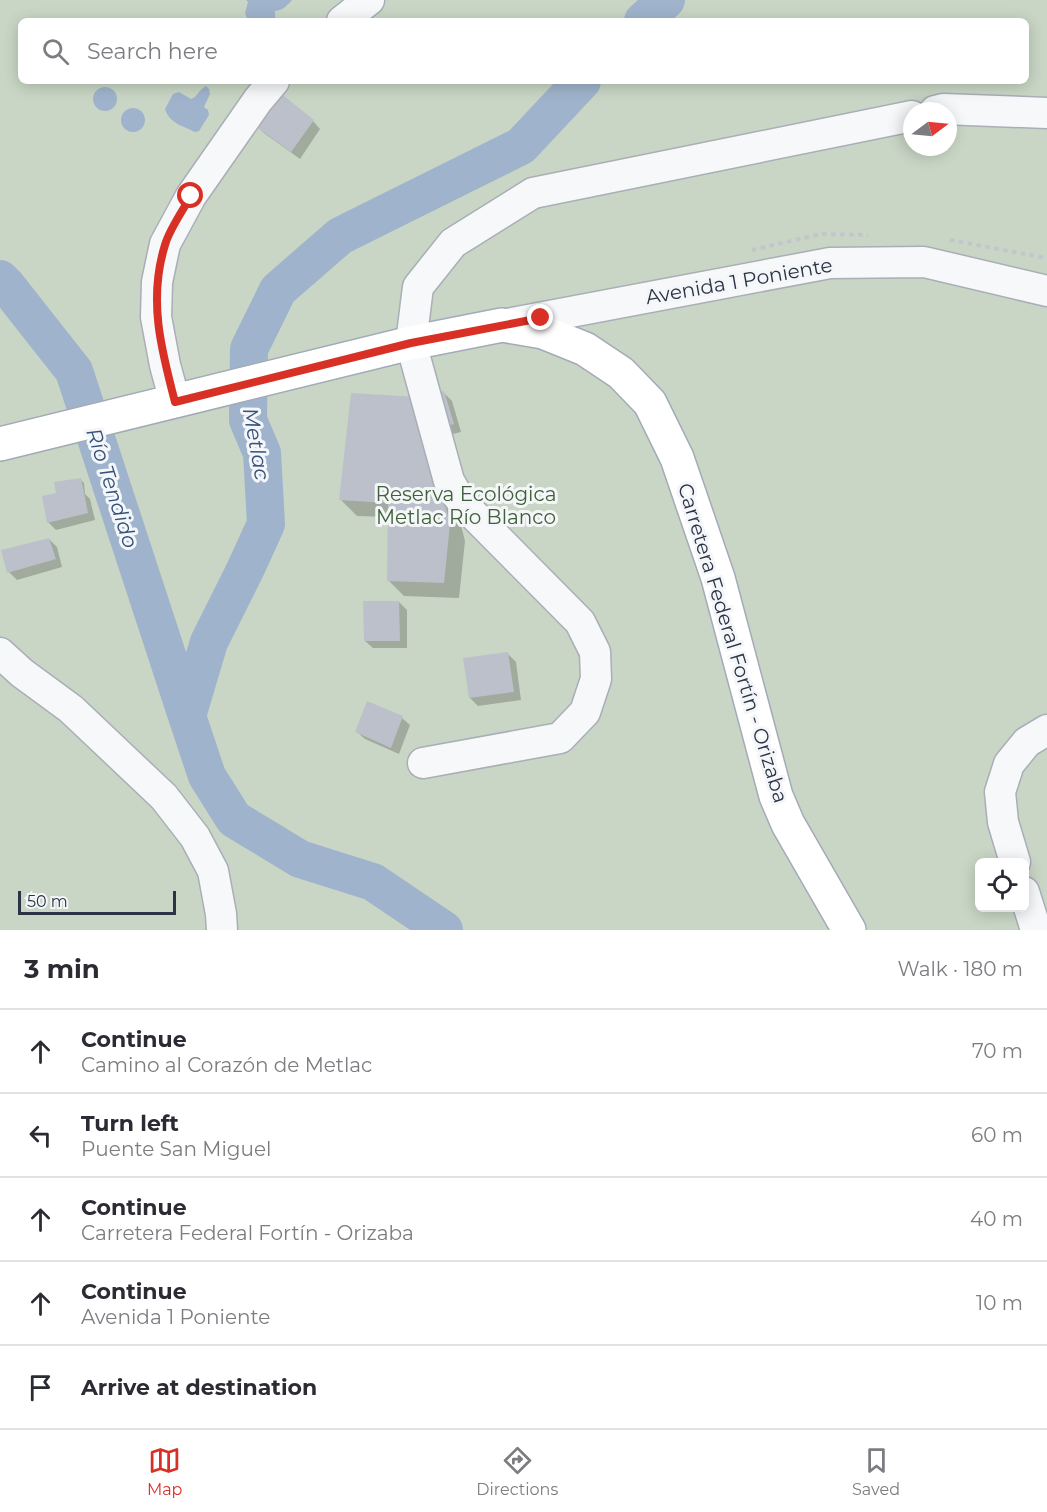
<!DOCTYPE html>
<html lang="en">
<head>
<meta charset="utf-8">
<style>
	:root { --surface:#fff; --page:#f7f7f7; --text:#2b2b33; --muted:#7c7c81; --line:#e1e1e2; --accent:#d93025 }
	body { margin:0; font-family:Montserrat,sans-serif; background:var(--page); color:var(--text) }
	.controls { position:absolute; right:18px; bottom:18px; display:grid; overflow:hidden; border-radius:9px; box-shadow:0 3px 15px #0003 }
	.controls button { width:54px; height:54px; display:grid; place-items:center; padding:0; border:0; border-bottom:2px solid var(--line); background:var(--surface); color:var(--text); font:30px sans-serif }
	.compass { position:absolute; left:903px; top:102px; width:54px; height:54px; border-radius:50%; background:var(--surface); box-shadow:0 3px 15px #0003; rotate:74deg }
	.scale { position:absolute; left:18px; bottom:15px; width:158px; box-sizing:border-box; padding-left:6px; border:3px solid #2b3445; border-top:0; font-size:16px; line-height:21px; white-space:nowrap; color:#2b3445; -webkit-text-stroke:4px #f4f6f9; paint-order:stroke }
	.stop { position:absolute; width:18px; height:18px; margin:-14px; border:4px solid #d93025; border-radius:50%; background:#fff }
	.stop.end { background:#d93025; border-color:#fff; box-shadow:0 2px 6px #0008 }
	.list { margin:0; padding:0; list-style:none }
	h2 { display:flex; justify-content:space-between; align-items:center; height:78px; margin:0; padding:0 24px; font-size:26px }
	h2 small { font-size:20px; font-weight:400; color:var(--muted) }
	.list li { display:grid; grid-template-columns:39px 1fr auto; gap:18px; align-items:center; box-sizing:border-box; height:84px; padding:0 24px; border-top:2px solid var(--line) }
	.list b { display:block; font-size:22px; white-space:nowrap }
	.list p { margin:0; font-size:20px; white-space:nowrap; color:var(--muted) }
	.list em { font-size:20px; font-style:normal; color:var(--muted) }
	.icon { flex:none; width:33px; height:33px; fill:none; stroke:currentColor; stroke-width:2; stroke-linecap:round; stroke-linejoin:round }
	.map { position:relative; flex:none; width:1047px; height:930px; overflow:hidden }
	.search { position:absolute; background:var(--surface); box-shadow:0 3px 15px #0003; left:18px; right:18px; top:18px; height:66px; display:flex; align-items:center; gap:15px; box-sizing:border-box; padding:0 21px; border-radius:9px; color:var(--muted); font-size:22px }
	.sheet { height:498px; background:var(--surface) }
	nav { display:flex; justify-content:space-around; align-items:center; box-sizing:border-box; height:84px; border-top:2px solid var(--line); background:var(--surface); font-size:16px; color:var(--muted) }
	nav a { display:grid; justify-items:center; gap:3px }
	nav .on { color:var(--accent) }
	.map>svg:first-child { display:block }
	.green { fill:#c9d6c5; fill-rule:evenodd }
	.water { fill:#9fb4cc }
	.shadow { fill:#0003 }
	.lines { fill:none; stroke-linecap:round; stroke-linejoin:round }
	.river { stroke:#9fb4cc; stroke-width:38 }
	.building { fill:#bbc0ca }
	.minor-casing { stroke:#a9aeb7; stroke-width:33 }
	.major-casing { stroke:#a3abb8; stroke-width:36 }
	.path { stroke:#c2c5cb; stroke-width:4; stroke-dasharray:4.5 4.5; stroke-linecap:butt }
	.minor { stroke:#f7f8fa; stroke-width:30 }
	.major { stroke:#fff; stroke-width:33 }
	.route { stroke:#d93025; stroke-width:8 }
	.labels { text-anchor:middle; stroke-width:6; stroke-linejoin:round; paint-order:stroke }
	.street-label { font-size:20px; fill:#2b3445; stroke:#f4f6f9 }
	.park-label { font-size:20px; fill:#3f6138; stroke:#f4f6f9 }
	.water-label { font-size:21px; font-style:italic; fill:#34527a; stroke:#f4f6f9 }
</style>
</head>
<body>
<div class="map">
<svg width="1047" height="930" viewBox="0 0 1047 930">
	<rect width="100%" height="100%" fill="#e4e7ec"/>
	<path class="green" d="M0,0H1047V930H0ZM21,21H1026V81H21ZM912,111H948V147H912ZM980,862H1024V908H980Z"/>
	<path class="water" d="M246,0H292C287,6 283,10 275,11V19L273,21H248L245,13L248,2Z
		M206,86L209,89L210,94L204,107L208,110L209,115L199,131L195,132C183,126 169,123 165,109L173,94L179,92L191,99C198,97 198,90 206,86Z
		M93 99a12 12 0 1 1 24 0a12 12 0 1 1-24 0Z
		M121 120a12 12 0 1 1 24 0a12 12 0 1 1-24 0Z"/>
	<path class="shadow" d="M313,121L320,129L300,159L264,133L256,125Z
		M444,393L452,401L461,432L449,435Z
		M433,415L465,541L459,598L404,596L388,580L389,517L357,516L341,500Z
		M80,479L84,483L85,494L90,499L95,520L56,530L48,522L59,494Z
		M49,539L57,547L62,567L17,580L9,572Z
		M399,602L407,610V648H373L365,641Z
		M508,654L516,662L521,700L478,706L470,698Z
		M402,718L410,725L399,754L365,739L357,732Z"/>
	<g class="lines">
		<path class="river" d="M643,21L666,0
			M0,279L7,286L74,371L187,716
			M444,930L373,882L300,859L234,819L207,776L187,716L209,642L245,570L266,524L262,453L248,420L249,349L278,290L340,236L521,146L582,81"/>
	</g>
	<path class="building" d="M279,92L314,120L291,152L254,125Z
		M444,391L454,424L440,428L430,395Z
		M351,393L417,397L450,524L444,583L387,581L388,503L339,500Z
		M81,478L88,513L47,523L42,496L56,493L54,482Z
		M49,538L56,559L7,573L1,550Z
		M363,601H399L400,641H364Z
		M508,652L514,692L469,698L463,658Z
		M367,701L403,716L391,748L355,732Z"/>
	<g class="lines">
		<defs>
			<path id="minor" d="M342,21L369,0
				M935,111L943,109L1047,113
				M507,324L830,263L924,262L1047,291
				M175,402L165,365L156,317L157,282L165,244L191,196L258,100L274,81
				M0,653L22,673L71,709L164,797L195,837L213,871L221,914L222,930
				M423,763L560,738L585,712L596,679L595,652L580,622L468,509L457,495L449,481L411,343L418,287L453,243L533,193L912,116
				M1015,862L1003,822L1000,792L1009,764L1027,742L1047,730
				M1024,892L1036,930"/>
			<path id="major" d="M0,444L411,343L502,325L543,332L585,349L621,373L650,403L677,458L718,578L776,796L788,824L849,930"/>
		</defs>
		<use href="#minor" class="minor-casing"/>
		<use href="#major" class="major-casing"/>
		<path class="path" d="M950,240L1047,258
			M752,250L821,234L868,235"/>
		<use href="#minor" class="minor"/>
		<use href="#major" class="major"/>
	</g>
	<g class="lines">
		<path class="route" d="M191,196C183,210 169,230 165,245C148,299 161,349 175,402L411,343L541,318"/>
	</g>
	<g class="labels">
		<g class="street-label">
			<text transform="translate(739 281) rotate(-10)" y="7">Avenida 1 Poniente</text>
			<text transform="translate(733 643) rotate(73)" y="7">Carretera Federal Fortín - Orizaba</text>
		</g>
		<g class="park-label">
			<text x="466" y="501">Reserva Ecológica<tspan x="466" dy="23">Metlac Río Blanco</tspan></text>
		</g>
		<g class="water-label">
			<text transform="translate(256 444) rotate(80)" y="7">Metlac</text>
			<text transform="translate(112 488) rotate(72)" y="7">Río Tendido</text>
		</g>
	</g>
</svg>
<div class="controls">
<button><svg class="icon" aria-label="locate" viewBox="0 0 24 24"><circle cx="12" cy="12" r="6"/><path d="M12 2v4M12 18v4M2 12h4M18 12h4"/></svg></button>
</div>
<svg class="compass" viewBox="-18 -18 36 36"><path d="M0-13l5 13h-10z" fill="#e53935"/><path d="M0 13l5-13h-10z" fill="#7c7c81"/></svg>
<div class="scale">50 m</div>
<div class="stop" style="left:191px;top:196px"></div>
<div class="stop end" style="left:541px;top:318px"></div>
<div class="search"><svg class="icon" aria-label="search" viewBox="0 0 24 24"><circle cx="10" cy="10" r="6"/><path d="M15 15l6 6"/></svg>Search here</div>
</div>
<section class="sheet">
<h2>3 min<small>Walk · 180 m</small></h2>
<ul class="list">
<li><svg class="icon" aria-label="ahead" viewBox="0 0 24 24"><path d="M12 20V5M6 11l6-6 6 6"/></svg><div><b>Continue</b><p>Camino al Corazón de Metlac</p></div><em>70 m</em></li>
<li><svg class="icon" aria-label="left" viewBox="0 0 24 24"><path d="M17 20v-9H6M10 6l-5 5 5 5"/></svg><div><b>Turn left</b><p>Puente San Miguel</p></div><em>60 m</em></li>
<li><svg class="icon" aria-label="ahead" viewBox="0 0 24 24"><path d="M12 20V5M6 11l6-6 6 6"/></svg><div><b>Continue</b><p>Carretera Federal Fortín - Orizaba</p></div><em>40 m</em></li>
<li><svg class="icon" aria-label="ahead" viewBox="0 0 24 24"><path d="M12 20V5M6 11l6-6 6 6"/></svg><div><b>Continue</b><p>Avenida 1 Poniente</p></div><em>10 m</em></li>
<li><svg class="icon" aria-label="arrive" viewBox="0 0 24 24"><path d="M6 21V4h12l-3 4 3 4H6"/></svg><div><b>Arrive at destination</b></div></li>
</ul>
</section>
<nav>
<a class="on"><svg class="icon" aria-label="map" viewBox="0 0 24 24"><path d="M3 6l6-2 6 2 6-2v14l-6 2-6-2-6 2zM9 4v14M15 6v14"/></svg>Map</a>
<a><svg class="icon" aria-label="directions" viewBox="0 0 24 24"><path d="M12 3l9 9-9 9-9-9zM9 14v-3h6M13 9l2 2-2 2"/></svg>Directions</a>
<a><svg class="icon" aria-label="saved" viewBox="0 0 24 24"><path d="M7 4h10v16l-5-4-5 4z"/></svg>Saved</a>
</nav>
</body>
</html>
